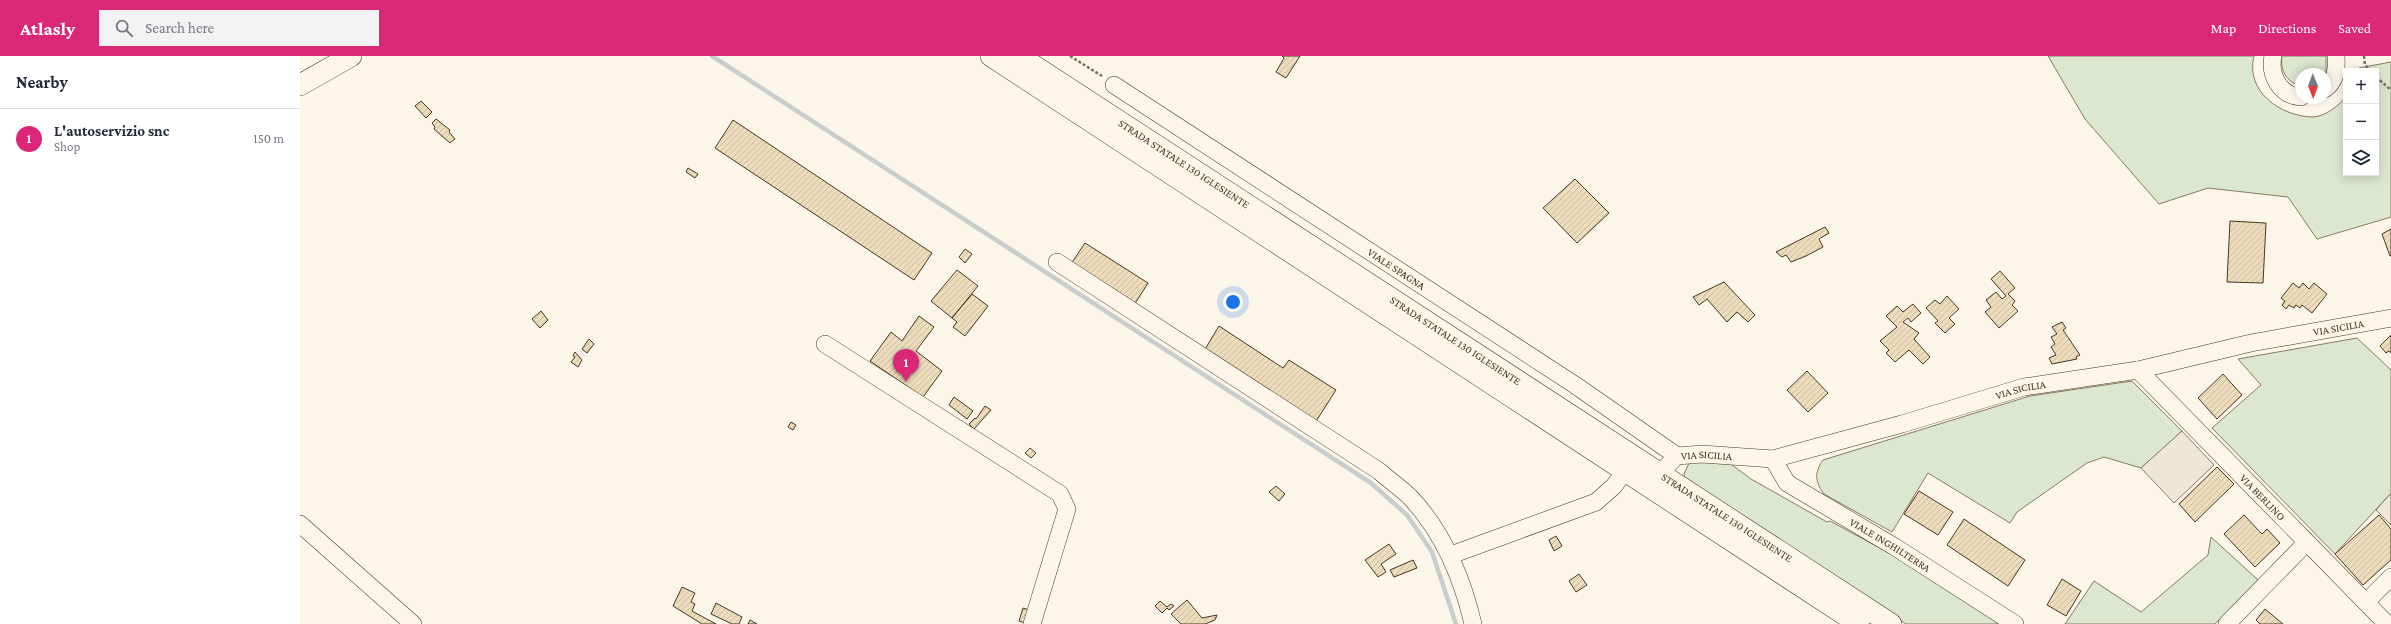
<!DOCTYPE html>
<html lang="en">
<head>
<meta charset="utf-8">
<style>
	:root { --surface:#fff; --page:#f2f2f3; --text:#1f2937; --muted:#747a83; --line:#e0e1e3; --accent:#db2777 }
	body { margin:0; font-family:"Crimson Pro",serif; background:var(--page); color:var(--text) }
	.controls { position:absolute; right:12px; top:12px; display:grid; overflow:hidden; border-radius:0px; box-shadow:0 2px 10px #0003 }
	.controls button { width:36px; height:36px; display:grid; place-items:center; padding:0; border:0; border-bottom:1px solid var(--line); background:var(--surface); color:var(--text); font:20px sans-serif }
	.compass { position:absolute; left:1995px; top:12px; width:36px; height:36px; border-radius:50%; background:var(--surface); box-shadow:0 2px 10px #0003; rotate:179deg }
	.you { position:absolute; left:933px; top:246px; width:14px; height:14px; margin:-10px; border:3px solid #fff; border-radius:50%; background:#1a73e8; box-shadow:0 0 0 6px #1a73e833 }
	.badge { display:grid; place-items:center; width:26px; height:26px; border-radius:50%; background:var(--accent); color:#fff; font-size:13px; font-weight:700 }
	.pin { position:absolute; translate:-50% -33px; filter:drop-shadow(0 1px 2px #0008) }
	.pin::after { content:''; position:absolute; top:21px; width:14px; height:12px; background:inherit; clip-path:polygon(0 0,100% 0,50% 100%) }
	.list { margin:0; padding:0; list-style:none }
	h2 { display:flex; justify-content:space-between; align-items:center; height:52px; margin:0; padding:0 16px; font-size:17px }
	h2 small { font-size:13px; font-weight:400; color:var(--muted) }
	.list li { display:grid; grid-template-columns:26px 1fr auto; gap:12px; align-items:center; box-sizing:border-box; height:60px; padding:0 16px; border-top:1px solid var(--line) }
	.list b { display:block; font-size:15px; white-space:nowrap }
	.list p { margin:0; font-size:13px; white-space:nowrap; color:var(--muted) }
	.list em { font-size:13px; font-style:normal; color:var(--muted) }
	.icon { flex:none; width:22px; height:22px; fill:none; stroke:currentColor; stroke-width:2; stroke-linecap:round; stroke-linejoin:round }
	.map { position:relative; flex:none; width:2091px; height:568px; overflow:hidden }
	header { display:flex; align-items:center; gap:24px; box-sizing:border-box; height:56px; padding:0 20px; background:var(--accent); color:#fff }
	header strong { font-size:19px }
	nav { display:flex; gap:22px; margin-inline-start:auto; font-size:14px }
	.search { width:280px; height:36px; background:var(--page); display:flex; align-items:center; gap:10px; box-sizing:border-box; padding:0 14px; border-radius:0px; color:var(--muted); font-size:15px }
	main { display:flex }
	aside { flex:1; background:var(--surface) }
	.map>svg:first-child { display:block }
	.green { fill:#dce7d0; stroke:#887966 }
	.parking { fill:#ede7d9; stroke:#887966 }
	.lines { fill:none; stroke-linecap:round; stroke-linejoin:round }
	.stream { stroke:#c9cecd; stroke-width:4.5 }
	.building { fill:url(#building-hatch); stroke:#4a3520 }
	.minor-casing { stroke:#4a3520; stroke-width:18 }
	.major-casing { stroke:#4a3520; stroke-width:22 }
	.path { stroke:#7f6f5c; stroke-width:2.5; stroke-dasharray:3 2; stroke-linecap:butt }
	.minor { stroke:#fbf6e9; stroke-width:17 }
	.major { stroke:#fbf6e9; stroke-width:21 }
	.labels { text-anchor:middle; stroke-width:3; stroke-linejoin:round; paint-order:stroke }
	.street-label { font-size:11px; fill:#4a3520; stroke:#fbf6e9 }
</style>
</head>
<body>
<header>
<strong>Atlasly</strong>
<div class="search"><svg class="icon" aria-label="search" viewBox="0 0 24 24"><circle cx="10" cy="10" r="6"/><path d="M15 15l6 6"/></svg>Search here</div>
<nav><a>Map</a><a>Directions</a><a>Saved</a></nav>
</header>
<main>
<aside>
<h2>Nearby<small></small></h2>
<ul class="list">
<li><span class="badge">1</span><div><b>L'autoservizio snc</b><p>Shop</p></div><em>150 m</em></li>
</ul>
</aside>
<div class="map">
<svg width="2091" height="568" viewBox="0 0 2091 568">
	<defs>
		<pattern id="building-hatch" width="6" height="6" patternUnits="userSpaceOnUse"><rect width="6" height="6" fill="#ecdcbc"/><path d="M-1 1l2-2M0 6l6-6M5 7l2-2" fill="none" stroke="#ccbda1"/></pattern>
	</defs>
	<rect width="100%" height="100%" fill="#fbf6e9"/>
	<path class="green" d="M1748,0H1954C1945,35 1980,60 2012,61C2025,61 2038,50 2046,41V117H2076V15H2058L2059,12L2091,6V161L2017,183L1988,141L1908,132L1859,148L1785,63Z
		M1982,0H2026V16L2025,18H2001L2000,30C1986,25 1980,15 1982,0Z
		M2057,282L2091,314V437L2035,498L1912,372L1961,329L1938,303Z
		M1832,325L1882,375L1841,412L1804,401L1787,407L1717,456L1710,467L1628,417L1592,476L1524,438C1515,426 1514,417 1523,404L1730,340Z
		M1390,405L1428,406L1451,423L1527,466L1530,465L1608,507L1703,568H1606L1443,461L1386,426L1384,418Z
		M1911,481L1958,524L1915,568H1765L1794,525L1841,556L1908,499Z"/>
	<path class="parking" d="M1882,375L1914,409L1874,447L1841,412Z
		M2091,437V469L2076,454Z"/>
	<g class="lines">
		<path class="stream" d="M412,0L1071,427L1107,459L1132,496L1156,568"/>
	</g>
	<path class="building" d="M982,0H1000L986,22L976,16L984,2Z
		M121,45L132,56L126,62L115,50Z
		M136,63L150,74L149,76L155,83L150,87L134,73L135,71L132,67Z
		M433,64L632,197L614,224L415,92Z
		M388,112L398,118L395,122L386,116Z
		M1275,123L1309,157L1277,187L1243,152Z
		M1930,165L1966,167L1963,227L1927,226Z
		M1525,171L1529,177L1519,183L1523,191L1506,200L1491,206L1486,199L1482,201L1476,196Z
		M2091,173V200H2090L2082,178Z
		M785,187L848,227L834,249L771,208Z
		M665,193L672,198L665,207L659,201Z
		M657,214L678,230L652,262L631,245Z
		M1700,215L1715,232L1708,238L1715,245L1712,249L1718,255L1699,272L1685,256L1691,251L1686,244L1696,236L1702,243L1706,240L1691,223Z
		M1424,226L1455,259L1448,266L1437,256L1427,266L1407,243L1399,249L1393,241Z
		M1993,227L1999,232L2003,227L2009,233L2014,227L2027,238L2012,257L2002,249L2000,252L1996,249L1994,252L1989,249L1986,253L1982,249L1985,245L1981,242Z
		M672,238L688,250L665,280L653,271L657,266L652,262Z
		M1647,240L1659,253L1649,262L1655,268L1645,277L1635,267L1638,265L1626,252L1635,244L1640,248Z
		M1613,248L1621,257L1611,266L1608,262L1603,266L1619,277L1614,283L1630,301L1623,308L1609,294L1595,306L1586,297L1589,294L1580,285L1597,271L1586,260L1597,250L1603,256Z
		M241,255L248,264L240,272L232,263Z
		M619,260L634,271L616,295L642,315L623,341L570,305L591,276L602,285Z
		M1762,266L1766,272L1763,274L1780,299L1776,301L1777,303L1752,308L1749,302L1756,299L1751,291L1755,288L1751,281L1757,278L1752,271Z
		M919,270L983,312L989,304L1036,334L1013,370L904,295Z
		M2091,279V297L2089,295L2086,297L2080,290Z
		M289,283L294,288L287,297L282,293Z
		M275,296L282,304L278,311L271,306L275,301L273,300Z
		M1507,315L1528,337L1508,356L1487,334Z
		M1923,318L1942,339L1917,363L1898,342Z
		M654,341L673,355L667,363L649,349Z
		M685,350L691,354L674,373L669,368L675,362L676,363Z
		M491,366L496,369L493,374L488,371Z
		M730,392L736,397L731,402L725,397Z
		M1917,411L1934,428L1895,466L1879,448Z
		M976,430L985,438L979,445L969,436Z
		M1619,435L1653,456L1638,479L1604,458Z
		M1944,459L1962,478L1967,473L1980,487L1955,511L1924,478Z
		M2079,459L2091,473V504L2063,529L2035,498Z
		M1664,463L1725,504L1708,530L1647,489Z
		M1256,480L1262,490L1254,495L1249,484Z
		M1089,488L1096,498L1081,508L1086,516L1078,521L1065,504Z
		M1113,504L1117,512L1094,521L1090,514Z
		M1279,518L1287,529L1276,536L1269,525Z
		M1762,523L1781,535L1766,560L1747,549Z
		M382,531L395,537L391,546L395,548L392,555L416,568H402L373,550Z
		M887,544L902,562L917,559L915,564L905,568H881L871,558Z
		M860,545L867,551L871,548L874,550L869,554L867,552L862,557L855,550Z
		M416,547L442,561L439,568H432L411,558Z
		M723,552L732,555L728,568L719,565Z
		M1965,553L1983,568H1960L1956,564Z
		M450,564L457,568H448Z"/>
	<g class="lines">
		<defs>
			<g id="minor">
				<path d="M1973,0C1969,19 1980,40 2001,41"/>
				<path id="s1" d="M814,29L1275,329L1377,400"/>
				<path d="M2025,33C2036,25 2037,13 2036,0"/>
				<path d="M757,206L1079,415C1089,424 1101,432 1110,441C1143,476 1162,521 1173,568"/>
				<path d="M525,288L760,438L767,453L732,568"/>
				<path id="s2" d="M1838,314L2087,568"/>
				<path id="s3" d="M1473,403L1487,427L1595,491L1715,568"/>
				<path id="s4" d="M1359,418L1377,400L1402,398L1473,403L1602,368L1724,331L1838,314L1951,287L2091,262"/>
				<path d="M0,468L113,568"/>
				<path d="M1151,499L1296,446L1314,430L1325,415"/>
				<path d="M2066,546L2091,521"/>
				<path d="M1927,568L2006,487"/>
			</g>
			<g id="major">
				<path d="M691,0L1559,568"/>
				<path id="s5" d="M719,0L1591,568"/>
				<path d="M0,29L51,0"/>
			</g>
		</defs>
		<use href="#minor" class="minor-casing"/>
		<use href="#major" class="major-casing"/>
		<path class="path" d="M770,0L802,20
			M2064,0L2065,9L2071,15
			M2076,21L2091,34"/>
		<use href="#minor" class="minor"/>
		<use href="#major" class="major"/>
	</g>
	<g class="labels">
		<g class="street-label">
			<text dy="4" stroke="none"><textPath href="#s5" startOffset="197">STRADA STATALE 130 IGLESIENTE</textPath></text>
			<text dy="4" stroke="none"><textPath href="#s1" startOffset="337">VIALE SPAGNA</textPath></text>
			<text dy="4" stroke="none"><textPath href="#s4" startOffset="703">VIA SICILIA</textPath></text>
			<text dy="4" stroke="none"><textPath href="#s5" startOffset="521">STRADA STATALE 130 IGLESIENTE</textPath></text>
			<text dy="4" stroke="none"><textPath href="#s4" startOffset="379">VIA SICILIA</textPath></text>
			<text dy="4" stroke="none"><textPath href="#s4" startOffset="55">VIA SICILIA</textPath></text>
			<text dy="4" stroke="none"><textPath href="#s2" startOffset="178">VIA BERLINO</textPath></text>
			<text dy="4" stroke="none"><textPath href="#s5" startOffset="845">STRADA STATALE 130 IGLESIENTE</textPath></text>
			<text dy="4" stroke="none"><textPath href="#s3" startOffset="148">VIALE INGHILTERRA</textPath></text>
		</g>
	</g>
</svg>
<div class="controls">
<button>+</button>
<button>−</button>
<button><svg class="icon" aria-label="layers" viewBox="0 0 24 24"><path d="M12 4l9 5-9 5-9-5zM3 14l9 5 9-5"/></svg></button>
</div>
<svg class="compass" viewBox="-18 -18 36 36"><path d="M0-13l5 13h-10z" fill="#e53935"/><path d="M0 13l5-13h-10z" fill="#747a83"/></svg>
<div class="you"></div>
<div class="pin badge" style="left:606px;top:326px">1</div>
</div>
</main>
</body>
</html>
